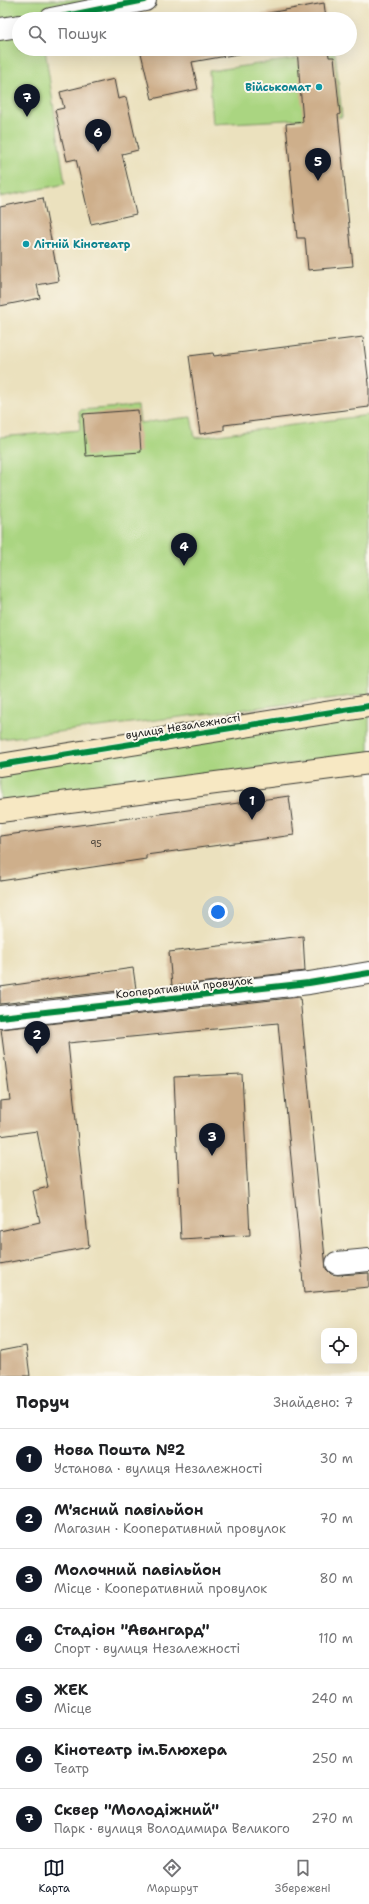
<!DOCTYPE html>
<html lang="uk">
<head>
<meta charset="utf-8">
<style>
	:root { --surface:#fff; --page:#f6f6f6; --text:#202124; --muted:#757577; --line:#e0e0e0; --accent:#111827 }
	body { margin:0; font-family:"Shantell Sans",sans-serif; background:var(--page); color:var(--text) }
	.controls { position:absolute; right:12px; bottom:12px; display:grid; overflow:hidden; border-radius:8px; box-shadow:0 4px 16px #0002 }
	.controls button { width:36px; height:36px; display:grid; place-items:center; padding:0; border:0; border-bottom:1px solid var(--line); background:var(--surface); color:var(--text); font:20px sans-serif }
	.you { position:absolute; left:218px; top:912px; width:14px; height:14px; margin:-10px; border:3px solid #fff; border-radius:50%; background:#1a73e8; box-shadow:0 0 0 6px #1a73e833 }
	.badge { display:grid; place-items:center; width:26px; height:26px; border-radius:50%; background:var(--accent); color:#fff; font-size:13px; font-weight:700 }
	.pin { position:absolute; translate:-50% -33px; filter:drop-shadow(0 1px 2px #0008) }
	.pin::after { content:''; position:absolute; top:21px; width:14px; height:12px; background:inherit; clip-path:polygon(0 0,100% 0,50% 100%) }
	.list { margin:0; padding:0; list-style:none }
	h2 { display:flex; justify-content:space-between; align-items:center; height:52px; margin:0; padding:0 16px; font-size:17px }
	h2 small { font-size:13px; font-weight:400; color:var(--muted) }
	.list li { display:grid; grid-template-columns:26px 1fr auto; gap:12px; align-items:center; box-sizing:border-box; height:60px; padding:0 16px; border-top:1px solid var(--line) }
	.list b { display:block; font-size:15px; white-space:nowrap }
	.list p { margin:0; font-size:13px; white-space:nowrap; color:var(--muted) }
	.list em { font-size:13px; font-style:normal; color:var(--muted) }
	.icon { flex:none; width:22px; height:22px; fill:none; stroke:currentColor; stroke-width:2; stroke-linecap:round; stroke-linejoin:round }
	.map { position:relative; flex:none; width:369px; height:1376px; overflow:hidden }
	.search { position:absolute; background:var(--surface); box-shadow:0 4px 16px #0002; left:12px; right:12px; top:12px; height:44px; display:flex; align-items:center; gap:10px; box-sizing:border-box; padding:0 14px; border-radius:22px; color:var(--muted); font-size:15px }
	.sheet { height:472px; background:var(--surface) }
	nav { display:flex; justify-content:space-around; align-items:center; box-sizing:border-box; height:56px; border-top:1px solid var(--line); background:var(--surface); font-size:11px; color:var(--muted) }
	nav a { display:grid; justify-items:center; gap:2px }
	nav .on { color:var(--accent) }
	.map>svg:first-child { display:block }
	.green { fill:#aad581; stroke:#63784e }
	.building { fill:#ceaf8b }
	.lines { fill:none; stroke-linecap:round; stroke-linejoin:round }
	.street-casing { stroke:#3b3a34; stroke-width:24 }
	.secondary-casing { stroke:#3b3a34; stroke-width:24 }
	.street { stroke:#fff; stroke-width:22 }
	.secondary { stroke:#f7e8c3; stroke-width:22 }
	.cycleway-casing { stroke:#fbf7ec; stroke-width:8 }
	.cycleway { stroke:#00873e; stroke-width:6 }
	.culture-dot { fill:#0f9aa8; stroke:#fbf7ec; stroke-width:1.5 }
	.labels { text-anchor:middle; stroke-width:4; stroke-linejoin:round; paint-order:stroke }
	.number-label { font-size:9px; fill:#484138 }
	.culture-label { font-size:11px; font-weight:bold; fill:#0d838f; stroke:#fbf7ec; text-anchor:end }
	.street-label { font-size:11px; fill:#1c1c1c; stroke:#fbf7ec }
</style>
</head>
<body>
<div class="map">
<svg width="369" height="1376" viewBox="0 0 369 1376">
	<rect width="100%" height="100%" fill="#fbf7ec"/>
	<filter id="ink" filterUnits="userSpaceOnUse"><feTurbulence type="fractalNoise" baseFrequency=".025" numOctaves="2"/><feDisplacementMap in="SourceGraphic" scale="8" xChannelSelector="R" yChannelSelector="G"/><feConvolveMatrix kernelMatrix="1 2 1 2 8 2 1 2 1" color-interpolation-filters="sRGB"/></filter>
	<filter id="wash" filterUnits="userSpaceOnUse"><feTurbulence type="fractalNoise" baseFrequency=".012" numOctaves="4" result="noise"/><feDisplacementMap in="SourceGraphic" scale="16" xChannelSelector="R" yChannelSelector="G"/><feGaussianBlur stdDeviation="0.9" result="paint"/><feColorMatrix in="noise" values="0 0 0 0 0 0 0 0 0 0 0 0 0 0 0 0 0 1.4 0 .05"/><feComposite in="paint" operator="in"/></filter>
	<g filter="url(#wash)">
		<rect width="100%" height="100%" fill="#ebe1be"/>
		<path class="green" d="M0,0H109L39,13L40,19H19V49H45L65,184L0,197Z
			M335,53L342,117L213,124L209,71Z
			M138,406L140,423L191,417L195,438L369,415V694L0,739V437L80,430L79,410Z
			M369,714V754L0,804V771Z"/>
		<g id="blocks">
			<path class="building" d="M324,3L326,19H235Z
				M140,49H267L192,62L198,89L152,99Z
				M297,49H328L329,57H334L340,114L338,115L353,266L308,270L305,238H297L286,124L303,122Z
				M114,79L118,99L126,97L138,150L122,154L136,214L91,224L76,159L67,161L55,110L64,108L60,92Z
				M43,198L59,281L37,285L40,298L0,306V207Z
				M363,337L369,384V407L224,425V430L200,434L189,356L213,353L214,356Z
				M138,410L141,452L86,456L83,414Z
				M289,796L294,835L146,855V859L0,881V836Z
				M303,936L305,971L172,986L169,952Z
				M133,968L136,989L0,1004V987Z
				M300,997L326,1269L331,1274L338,1275L369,1273V1287L304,1293L278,1023L68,1043L89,1247L0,1264V1231L40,1222L33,1191L48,1187L37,1131L0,1136V1101L10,1100L1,1029Z
				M242,1074L250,1235L181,1239L174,1077Z
				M26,1346L30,1376H0V1351Z"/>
		</g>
	</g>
	<g filter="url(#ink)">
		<use href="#blocks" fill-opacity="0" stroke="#3b3a34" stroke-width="1"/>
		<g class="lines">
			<defs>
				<path id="street" d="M51,19L145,0
					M0,29L19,26
					M0,1017L309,983L369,973
					M337,1263L369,1260"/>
				<path id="secondary" d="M0,765L369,706
					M0,811L369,763"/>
			</defs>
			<use href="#street" class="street-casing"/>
			<use href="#secondary" class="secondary-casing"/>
			<use href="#street" class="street"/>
			<use href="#secondary" class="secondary"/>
			<defs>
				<path id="cycleway" d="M51,19L145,0
					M0,765L369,706
					M0,1017L309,983L369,973"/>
			</defs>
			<use href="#cycleway" class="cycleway-casing"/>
			<use href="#cycleway" class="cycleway"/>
		</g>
	</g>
	<g class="culture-dot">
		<circle cx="319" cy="87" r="4"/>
		<circle cx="26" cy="244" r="4"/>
	</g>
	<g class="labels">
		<g class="number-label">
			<text x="96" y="847">95</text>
		</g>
		<g class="culture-label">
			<text x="311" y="91">Військомат</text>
			<text x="34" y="248" text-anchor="start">Літній Кінотеатр</text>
		</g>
		<g class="street-label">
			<text transform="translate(183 726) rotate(-9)" y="4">вулиця Незалежності</text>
			<text transform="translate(184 987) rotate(-6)" y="4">Кооперативний провулок</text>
		</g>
	</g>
</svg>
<div class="controls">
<button><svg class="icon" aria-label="locate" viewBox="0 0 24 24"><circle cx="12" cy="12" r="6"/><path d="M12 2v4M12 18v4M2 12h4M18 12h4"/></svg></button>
</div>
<div class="you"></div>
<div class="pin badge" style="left:252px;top:820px">1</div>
<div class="pin badge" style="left:37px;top:1054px">2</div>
<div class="pin badge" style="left:212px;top:1156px">3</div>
<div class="pin badge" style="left:184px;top:566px">4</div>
<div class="pin badge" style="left:318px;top:181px">5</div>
<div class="pin badge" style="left:98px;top:152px">6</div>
<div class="pin badge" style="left:27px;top:117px">7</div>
<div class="search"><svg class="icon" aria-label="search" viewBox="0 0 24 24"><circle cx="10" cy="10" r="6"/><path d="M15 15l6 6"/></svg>Пошук</div>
</div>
<section class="sheet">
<h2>Поруч<small>Знайдено: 7</small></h2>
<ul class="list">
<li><span class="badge">1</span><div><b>Нова Пошта №2</b><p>Установа · вулиця Незалежності</p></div><em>30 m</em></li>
<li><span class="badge">2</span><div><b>М'ясний павільйон</b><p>Магазин · Кооперативний провулок</p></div><em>70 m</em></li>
<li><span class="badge">3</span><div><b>Молочний павільйон</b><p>Місце · Кооперативний провулок</p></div><em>80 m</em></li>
<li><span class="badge">4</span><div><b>Стадіон &quot;Авангард&quot;</b><p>Спорт · вулиця Незалежності</p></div><em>110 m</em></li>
<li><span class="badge">5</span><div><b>ЖЕК</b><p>Місце</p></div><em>240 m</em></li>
<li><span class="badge">6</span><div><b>Кінотеатр ім.Блюхера</b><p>Театр</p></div><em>250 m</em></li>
<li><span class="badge">7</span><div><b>Сквер &quot;Молодіжний&quot;</b><p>Парк · вулиця Володимира Великого</p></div><em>270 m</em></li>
</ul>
</section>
<nav>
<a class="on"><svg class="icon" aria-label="map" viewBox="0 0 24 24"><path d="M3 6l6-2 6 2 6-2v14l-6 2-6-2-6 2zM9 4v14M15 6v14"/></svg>Карта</a>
<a><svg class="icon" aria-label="directions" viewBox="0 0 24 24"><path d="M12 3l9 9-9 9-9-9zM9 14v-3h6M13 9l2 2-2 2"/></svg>Маршрут</a>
<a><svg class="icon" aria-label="saved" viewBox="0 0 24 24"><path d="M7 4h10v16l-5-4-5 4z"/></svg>Збережені</a>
</nav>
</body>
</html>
